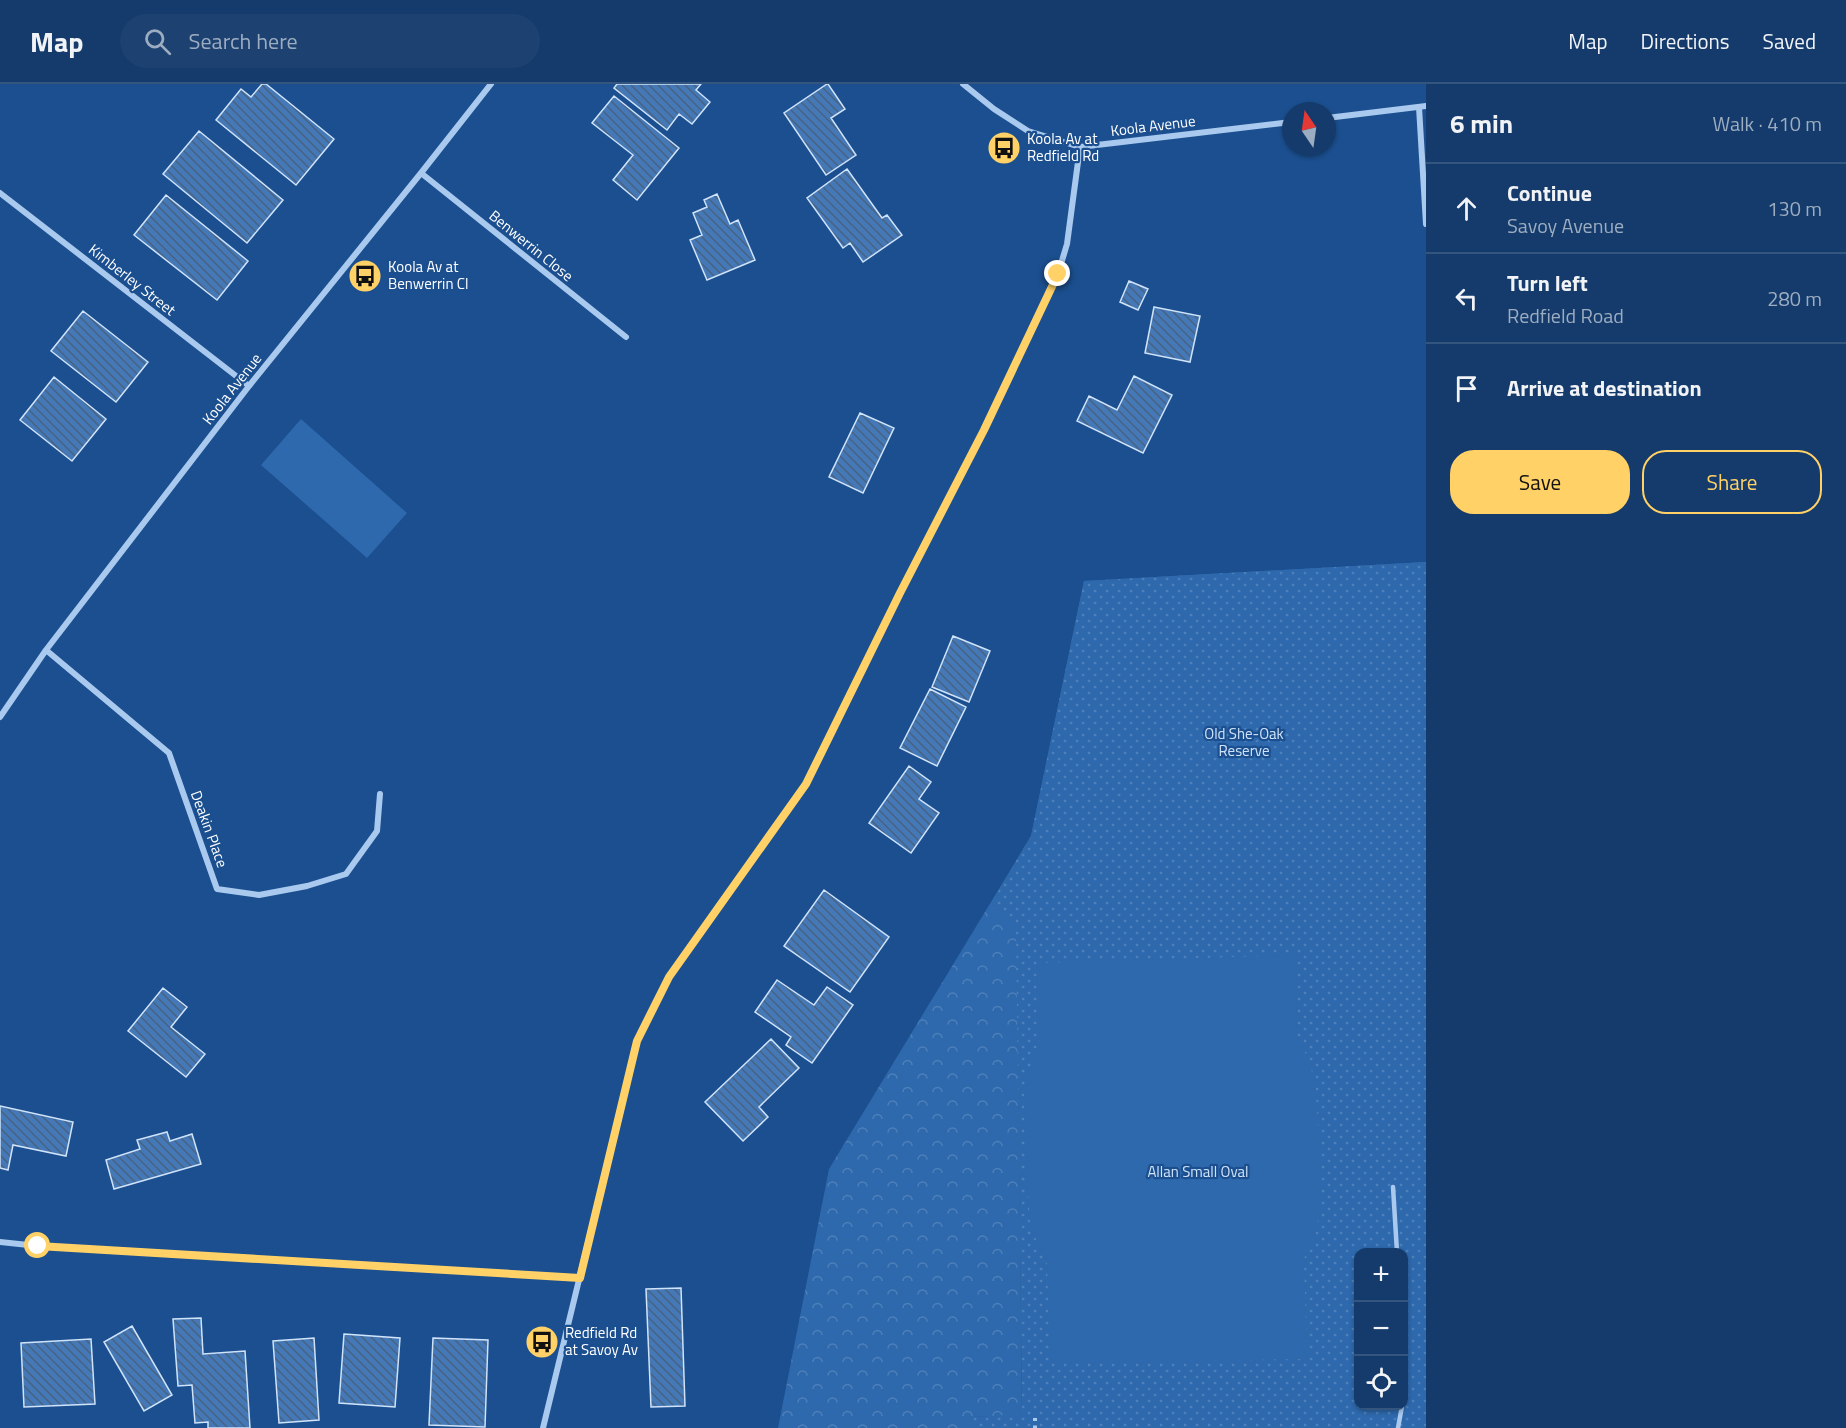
<!DOCTYPE html>
<html lang="en">
<head>
<meta charset="utf-8">
<style>
	:root { --surface:#143b6b; --page:#1d4271; --text:#f1f3f6; --muted:#9dadc1; --line:#33557e; --accent:#ffd166 }
	body { margin:0; font-family:"Titillium Web",sans-serif; background:var(--page); color:var(--text) }
	.controls { position:absolute; right:18px; bottom:18px; display:grid; overflow:hidden; border-radius:12px; box-shadow:0 2px 4px #0004 }
	.controls button { width:54px; height:54px; display:grid; place-items:center; padding:0; border:0; border-bottom:2px solid var(--line); background:var(--surface); color:var(--text); font:30px sans-serif }
	.compass { position:absolute; left:1282px; top:18px; width:54px; height:54px; border-radius:50%; background:var(--surface); box-shadow:0 2px 4px #0004; rotate:347deg }
	.stop { position:absolute; width:18px; height:18px; margin:-14px; border:4px solid #ffd166; border-radius:50%; background:#fff }
	.stop.end { background:#ffd166; border-color:#fff; box-shadow:0 2px 6px #0008 }
	.list { margin:0; padding:0; list-style:none }
	h2 { display:flex; justify-content:space-between; align-items:center; height:78px; margin:0; padding:0 24px; font-size:26px }
	h2 small { font-size:20px; font-weight:400; color:var(--muted) }
	.list li { display:grid; grid-template-columns:39px 1fr auto; gap:18px; align-items:center; box-sizing:border-box; height:90px; padding:0 24px; border-top:2px solid var(--line) }
	.list b { display:block; font-size:22px; white-space:nowrap }
	.list p { margin:0; font-size:20px; white-space:nowrap; color:var(--muted) }
	.list em { font-size:20px; font-style:normal; color:var(--muted) }
	.actions { display:flex; gap:12px; padding:18px 24px }
	.actions a { flex:1; padding:14px 0; border:2px solid var(--accent); border-radius:24px; text-align:center; font-size:21px; color:var(--accent) }
	.actions .main { background:var(--accent); color:#111 }
	.icon { flex:none; width:33px; height:33px; fill:none; stroke:currentColor; stroke-width:2; stroke-linecap:round; stroke-linejoin:round }
	.map { position:relative; flex:none; width:1426px; height:1344px; overflow:hidden }
	header { display:flex; align-items:center; gap:36px; box-sizing:border-box; height:84px; padding:0 30px; background:var(--surface); border-bottom:2px solid var(--line) }
	header strong { font-size:28px }
	nav { display:flex; gap:33px; margin-inline-start:auto; font-size:21px }
	.search { width:420px; height:54px; background:var(--page); display:flex; align-items:center; gap:15px; box-sizing:border-box; padding:0 21px; border-radius:33px; color:var(--muted); font-size:22px }
	main { display:flex }
	aside { flex:1; background:var(--surface) }
	.map>svg:first-child { display:block }
	.forest { fill:url(#forest-crowns) }
	.park { fill:url(#park-dots); fill-rule:evenodd }
	.pitch { fill:#2e69ad }
	.building { fill:url(#building-back-hatch); stroke:#cfe3fa; stroke-width:1.5 }
	.lines { fill:none; stroke-linecap:round; stroke-linejoin:round }
	.path { stroke:#a9c9ee; stroke-width:4; stroke-dasharray:3 4.5; stroke-linecap:butt }
	.lane { stroke:#a9c9ee; stroke-width:4.5 }
	.street { stroke:#a9c9ee; stroke-width:6 }
	.route { stroke:#ffd166; stroke-width:8 }
	.labels { text-anchor:middle; stroke-width:4.5; stroke-linejoin:round; paint-order:stroke }
	.street-label { font-size:15px; fill:#fff; stroke:#1b4f8f }
	.poi-label { font-size:15px; fill:#fff; stroke:#1b4f8f; text-anchor:start }
	.park-label { font-size:15px; fill:#cfe3fa; stroke:#1b4f8f }
</style>
</head>
<body>
<header>
<strong>Map</strong>
<div class="search"><svg class="icon" aria-label="search" viewBox="0 0 24 24"><circle cx="10" cy="10" r="6"/><path d="M15 15l6 6"/></svg>Search here</div>
<nav><a>Map</a><a>Directions</a><a>Saved</a></nav>
</header>
<main>
<div class="map">
<svg width="1426" height="1344" viewBox="0 0 1426 1344">
	<defs>
		<pattern id="forest-crowns" width="20" height="18" patternUnits="userSpaceOnUse" patternTransform="scale(1.5)"><rect width="20" height="18" fill="#2e69ad"/><path d="M2 6a3 3 0 1 1 6 0M12 15a3 3 0 1 1 6 0" fill="none" stroke="#4d80b9"/></pattern>
		<pattern id="park-dots" width="8" height="8" patternUnits="userSpaceOnUse" patternTransform="scale(1.5)"><rect width="8" height="8" fill="#2e69ad"/><path d="M2 2h.1M6 6h.1" fill="none" stroke="#4d80b9" stroke-width="1.8" stroke-linecap="round"/></pattern>
		<pattern id="building-back-hatch" width="6" height="6" patternUnits="userSpaceOnUse" patternTransform="scale(1.5)"><rect width="6" height="6" fill="#4478b7"/><path d="M-1 5l2 2M0 0l6 6M5-1l2 2" fill="none" stroke="#486282"/></pattern>
	</defs>
	<rect width="100%" height="100%" fill="#1b4f8f"/>
	<path class="forest" d="M1426,478L1017,843L1022,1331L973,1333V1344H778L829,1085L1031,752L1084,497Z"/>
	<path class="park" d="M1426,478V1344H973V1333L1022,1330L1016,843L990,821L1031,752L1084,497ZM1358,1168H1404V1322H1358Z"/>
	<path class="pitch" d="M301,335L407,429L367,474L261,381Z
		M1295,871L1297,951L1308,975L1315,998L1319,1057L1320,1127L1315,1150L1304,1175L1307,1275L1050,1279L1047,1180L1038,1161L1030,1138L1025,1066L1024,1007L1030,983L1040,958L1037,879Z"/>
	<path class="building" d="M262,0H266L334,55L296,101L216,36L241,5L251,13Z
		M617,0H701L696,6L710,18L692,40L679,30L667,46L614,4Z
		M827,0H828L845,25L831,34L856,71L826,91L784,29Z
		M614,12L679,64L637,116L613,96L633,71L592,39Z
		M199,47L283,116L247,159L163,90Z
		M847,85L882,134L887,131L902,151L863,178L850,159L843,164L807,114Z
		M717,110L730,140L738,136L755,176L707,196L690,156L702,151L693,129L707,123L704,116Z
		M166,111L248,177L217,216L134,151Z
		M1129,197L1148,205L1138,226L1120,218Z
		M1154,223L1200,232L1190,278L1145,269Z
		M83,227L148,278L116,318L51,267Z
		M1134,292L1172,311L1143,369L1077,337L1089,312L1117,326Z
		M54,293L106,335L72,377L20,336Z
		M860,329L894,344L863,409L829,393Z
		M953,552L990,567L969,618L932,603Z
		M930,605L966,623L937,682L900,664Z
		M909,682L931,698L919,715L939,729L911,769L869,739Z
		M824,806L889,853L850,908L784,862Z
		M777,896L814,921L827,903L853,921L812,979L786,961L791,953L755,928Z
		M163,904L187,923L171,943L205,970L186,993L128,947Z
		M771,955L799,984L759,1023L768,1033L743,1057L705,1018Z
		M0,1022L73,1038L66,1072L13,1061L8,1086L0,1084Z
		M167,1048L170,1057L192,1050L201,1080L114,1105L106,1076L140,1065L137,1056Z
		M681,1204L685,1322L651,1323L646,1205Z
		M201,1234L203,1270L245,1267L250,1344H208V1338L195,1339L192,1301L178,1302L173,1235Z
		M132,1242L172,1311L144,1327L104,1258Z
		M344,1250L400,1254L395,1323L339,1319Z
		M314,1254L319,1336L279,1339L273,1257Z
		M433,1254L488,1256L485,1343L429,1341Z
		M91,1255L95,1320L24,1323L21,1259Z"/>
	<g class="lines">
		<path class="path" d="M1035,1334V1344"/>
		<path class="lane" d="M1393,1103L1397,1168
			M1404,1287V1313
			M1398,1344L1402,1322"/>
		<path class="street" d="M963,0L994,25L1028,47L1080,63L1291,38
			M1419,23L1426,140
			M1327,34L1426,22
			M421,89L626,253
			M0,109L249,302
			M46,566L169,669L217,805L259,811L307,802L346,790L377,747L380,710
			M0,633L46,566L249,302L421,89L491,0
			M0,1158L38,1162L580,1194
			M543,1344L637,957L669,893L806,700L900,509L984,346L1058,190L1067,160L1080,63"/>
	</g>
	<g class="lines">
		<path class="route" d="M38,1162L580,1194L637,957L669,893L806,700L900,509L984,346L1058,190"/>
	</g>
	<defs>
		<symbol id="bus-disc" viewBox="-11 -11 22 22"><circle r="9.5" fill="#ffd166" stroke="#1b4f8f"/><path d="M-5-6H5V4H4V6H2V4H-2V6H-4V4H-5ZM-3.5-4V0h7V-4ZM-3.5 1.2v1.5H-2V1.2ZM2 1.2v1.5H3.5V1.2Z" fill="#111"/></symbol>
	</defs>
	<g fill-rule="evenodd">
		<use href="#bus-disc" x="985" y="45" width="38" height="38"/>
		<use href="#bus-disc" x="346" y="173" width="38" height="38"/>
		<use href="#bus-disc" x="523" y="1239" width="38" height="38"/>
	</g>
	<g class="labels">
		<g class="street-label">
			<text transform="translate(1153 42) rotate(-7)" y="5">Koola Avenue</text>
			<text transform="translate(531 162) rotate(39)" y="5">Benwerrin Close</text>
			<text transform="translate(132 196) rotate(38)" y="5">Kimberley Street</text>
			<text transform="translate(232 305) rotate(-52)" y="5">Koola Avenue</text>
			<text transform="translate(209 745) rotate(70)" y="5">Deakin Place</text>
		</g>
		<g class="poi-label">
			<text x="1027" y="60">Koola Av at<tspan x="1027" dy="17">Redfield Rd</tspan></text>
			<text x="388" y="188">Koola Av at<tspan x="388" dy="17">Benwerrin Cl</tspan></text>
			<text x="565" y="1254">Redfield Rd<tspan x="565" dy="17">at Savoy Av</tspan></text>
		</g>
		<g class="park-label">
			<text x="1244" y="655">Old She-Oak<tspan x="1244" dy="17">Reserve</tspan></text>
			<text x="1198" y="1093">Allan Small Oval</text>
		</g>
	</g>
</svg>
<div class="controls">
<button>+</button>
<button>−</button>
<button><svg class="icon" aria-label="locate" viewBox="0 0 24 24"><circle cx="12" cy="12" r="6"/><path d="M12 2v4M12 18v4M2 12h4M18 12h4"/></svg></button>
</div>
<svg class="compass" viewBox="-18 -18 36 36"><path d="M0-13l5 13h-10z" fill="#e53935"/><path d="M0 13l5-13h-10z" fill="#9dadc1"/></svg>
<div class="stop" style="left:38px;top:1162px"></div>
<div class="stop end" style="left:1058px;top:190px"></div>
</div>
<aside>
<h2>6 min<small>Walk · 410 m</small></h2>
<ul class="list">
<li><svg class="icon" aria-label="ahead" viewBox="0 0 24 24"><path d="M12 20V5M6 11l6-6 6 6"/></svg><div><b>Continue</b><p>Savoy Avenue</p></div><em>130 m</em></li>
<li><svg class="icon" aria-label="left" viewBox="0 0 24 24"><path d="M17 20v-9H6M10 6l-5 5 5 5"/></svg><div><b>Turn left</b><p>Redfield Road</p></div><em>280 m</em></li>
<li><svg class="icon" aria-label="arrive" viewBox="0 0 24 24"><path d="M6 21V4h12l-3 4 3 4H6"/></svg><div><b>Arrive at destination</b></div></li>
</ul>
<div class="actions"><a class="main">Save</a><a>Share</a></div>
</aside>
</main>
</body>
</html>
